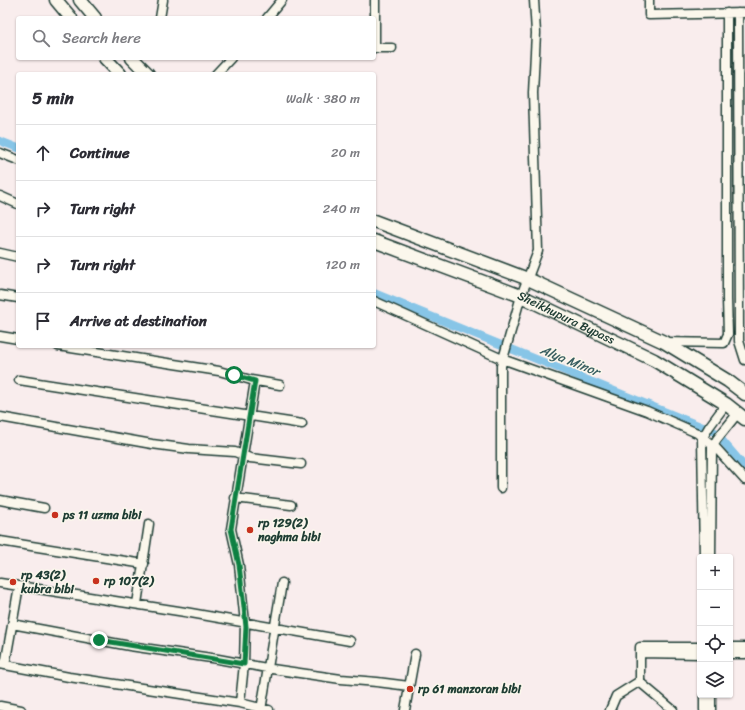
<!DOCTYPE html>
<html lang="en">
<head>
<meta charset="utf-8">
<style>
	:root { --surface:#fff; --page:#f7f7f7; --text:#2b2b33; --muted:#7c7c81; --line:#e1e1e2 }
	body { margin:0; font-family:Sriracha,sans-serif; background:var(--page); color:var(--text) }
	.controls { position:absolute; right:12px; bottom:12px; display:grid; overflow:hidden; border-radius:4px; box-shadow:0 1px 3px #0004 }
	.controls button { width:36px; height:36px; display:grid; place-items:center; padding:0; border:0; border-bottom:1px solid var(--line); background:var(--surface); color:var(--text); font:20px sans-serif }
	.stop { position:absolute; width:12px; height:12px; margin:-9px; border:3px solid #0b8043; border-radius:50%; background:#fff }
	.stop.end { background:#0b8043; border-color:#fff; box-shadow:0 1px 4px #0008 }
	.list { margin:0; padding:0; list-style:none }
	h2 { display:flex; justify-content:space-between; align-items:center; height:52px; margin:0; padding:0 16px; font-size:17px }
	h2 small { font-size:13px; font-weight:400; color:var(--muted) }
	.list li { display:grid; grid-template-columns:26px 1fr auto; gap:12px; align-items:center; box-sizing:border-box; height:56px; padding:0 16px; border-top:1px solid var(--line) }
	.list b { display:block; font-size:15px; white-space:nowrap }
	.list em { font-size:13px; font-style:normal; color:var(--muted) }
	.icon { flex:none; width:22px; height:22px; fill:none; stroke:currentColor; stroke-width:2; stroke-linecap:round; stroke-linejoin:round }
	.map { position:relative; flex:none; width:745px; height:710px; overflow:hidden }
	.search { position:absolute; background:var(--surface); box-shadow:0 1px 3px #0004; left:16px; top:16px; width:360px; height:44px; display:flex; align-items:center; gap:10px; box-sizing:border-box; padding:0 14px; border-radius:4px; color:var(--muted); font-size:15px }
	.panel { position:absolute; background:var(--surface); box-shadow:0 1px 3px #0004; left:16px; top:72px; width:360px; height:276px; border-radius:4px }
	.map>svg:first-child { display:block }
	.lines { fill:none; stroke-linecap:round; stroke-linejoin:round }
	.canal { stroke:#87c5e7; stroke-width:8 }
	.minor-casing { stroke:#1f3d34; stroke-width:11 }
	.highway-casing { stroke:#1f3d34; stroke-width:15 }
	.minor { stroke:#fbf7ec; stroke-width:8 }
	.highway { stroke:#fbf7ec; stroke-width:12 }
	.route { stroke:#0b8043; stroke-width:5 }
	.poi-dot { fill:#c8321e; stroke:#fbf7ec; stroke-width:1.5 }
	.labels { text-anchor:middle; stroke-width:3; stroke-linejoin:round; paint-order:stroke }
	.street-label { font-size:12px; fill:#1f3d34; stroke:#fbf7ec }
	.poi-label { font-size:12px; font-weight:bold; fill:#1f3d34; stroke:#fbf7ec; text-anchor:start }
	.water-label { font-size:13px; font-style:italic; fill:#395f61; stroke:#fbf7ec }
</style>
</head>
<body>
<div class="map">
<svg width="745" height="710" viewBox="0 0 745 710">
	<rect width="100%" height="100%" fill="#f9eded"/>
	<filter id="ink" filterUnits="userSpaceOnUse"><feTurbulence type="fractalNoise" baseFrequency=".025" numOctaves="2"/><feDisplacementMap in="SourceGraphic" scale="8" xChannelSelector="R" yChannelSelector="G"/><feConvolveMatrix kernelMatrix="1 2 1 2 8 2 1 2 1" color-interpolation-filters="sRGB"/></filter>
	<g filter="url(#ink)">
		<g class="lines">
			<path class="canal" d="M0,141L18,148
				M374,293L715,432L745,467"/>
			<defs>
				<path id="minor" d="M375,0V48
					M649,0V15L745,13
					M738,13L739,341L745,360
					M160,18L163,0
					M267,18L282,0
					M374,48H392
					M216,74L231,58
					M0,153L18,160
					M0,196L18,204
					M0,253L18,257
					M0,295L18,298
					M374,301L502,359L647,411L697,433L716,448L745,480
					M0,336L18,339
					M664,342L724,343L728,334L727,299V13
					M58,346L219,371L251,380L280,385
					M19,380L302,424
					M0,417L152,444L189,449L235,452L250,458L301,464
					M501,488V366L521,296L538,251L533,93L536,33L534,0
					M235,498L291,505
					M0,500L44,508
					M0,541L144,564
					M704,557L702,439L709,427L726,404
					M711,557L712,447L717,439L738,413
					M0,583L185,612L350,641
					M137,604L149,524
					M12,624L130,646L218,659L272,669L341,679L377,682L409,686
					M730,647H745
					M640,653L700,654
					M730,654H745
					M0,664L69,677L240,703L269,710
					M5,665L19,586
					M704,695V710
					M240,703L244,664L245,623L239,565L231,529L255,381
					M0,706L21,710
					M261,710L282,583
					M405,710L415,654
					M610,710L616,696L640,681
					M673,710L642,684L640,681V647H700
					M711,710V695"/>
				<g id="highway">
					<path d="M56,0L71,18"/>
					<path d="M80,0L95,18"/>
					<path d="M105,58L120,74"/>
					<path d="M132,58L148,74"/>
					<path d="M374,221L528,279L664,342L728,381L745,394"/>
					<path id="s1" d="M374,241L521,296L654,360L726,404L745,419"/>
				</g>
			</defs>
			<use href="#minor" class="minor-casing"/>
			<use href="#highway" class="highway-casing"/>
			<use href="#minor" class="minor"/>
			<use href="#highway" class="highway"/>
		</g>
	</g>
	<g class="lines" filter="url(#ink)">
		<path class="route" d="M99,640L244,664L246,627L244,607L239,565L231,529L255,381L234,375"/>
	</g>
	<g class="poi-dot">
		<circle cx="55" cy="515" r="4"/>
		<circle cx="250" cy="530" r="4"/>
		<circle cx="96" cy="581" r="4"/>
		<circle cx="13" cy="582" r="4"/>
		<circle cx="410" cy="689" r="4"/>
	</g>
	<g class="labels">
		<g class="street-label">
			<text dy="4" stroke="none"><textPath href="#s1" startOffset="207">Sheikhupura Bypass</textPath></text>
		</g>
		<g class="poi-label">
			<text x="63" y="519">ps 11 uzma bibi</text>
			<text x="258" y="527">rp 129(2)<tspan x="258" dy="14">naghma bibi</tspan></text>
			<text x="21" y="579">rp 43(2)<tspan x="21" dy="14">kubra bibi</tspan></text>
			<text x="104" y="585">rp 107(2)</text>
			<text x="418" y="693">rp 61 manzoran bibi</text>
		</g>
		<g class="water-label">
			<text transform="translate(570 360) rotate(22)" y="5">Alya Minor</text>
		</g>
	</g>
</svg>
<div class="controls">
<button>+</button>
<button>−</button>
<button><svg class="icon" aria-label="locate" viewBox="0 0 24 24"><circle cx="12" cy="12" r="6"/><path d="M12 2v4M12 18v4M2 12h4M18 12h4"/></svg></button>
<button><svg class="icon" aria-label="layers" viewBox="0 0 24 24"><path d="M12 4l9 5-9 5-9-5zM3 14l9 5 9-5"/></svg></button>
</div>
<div class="stop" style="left:234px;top:375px"></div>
<div class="stop end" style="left:99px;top:640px"></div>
<div class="search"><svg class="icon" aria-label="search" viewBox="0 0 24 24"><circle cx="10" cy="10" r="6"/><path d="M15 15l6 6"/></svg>Search here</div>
<section class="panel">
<h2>5 min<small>Walk · 380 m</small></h2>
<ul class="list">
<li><svg class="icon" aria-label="ahead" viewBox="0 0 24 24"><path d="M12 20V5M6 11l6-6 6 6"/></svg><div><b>Continue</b></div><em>20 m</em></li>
<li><svg class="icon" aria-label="right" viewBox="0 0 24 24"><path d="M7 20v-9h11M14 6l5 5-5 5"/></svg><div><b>Turn right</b></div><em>240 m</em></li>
<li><svg class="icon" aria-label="right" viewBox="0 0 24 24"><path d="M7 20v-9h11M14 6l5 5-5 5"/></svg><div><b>Turn right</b></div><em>120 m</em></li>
<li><svg class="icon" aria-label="arrive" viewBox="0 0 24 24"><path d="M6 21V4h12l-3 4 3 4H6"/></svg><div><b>Arrive at destination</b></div></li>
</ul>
</section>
</div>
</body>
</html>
